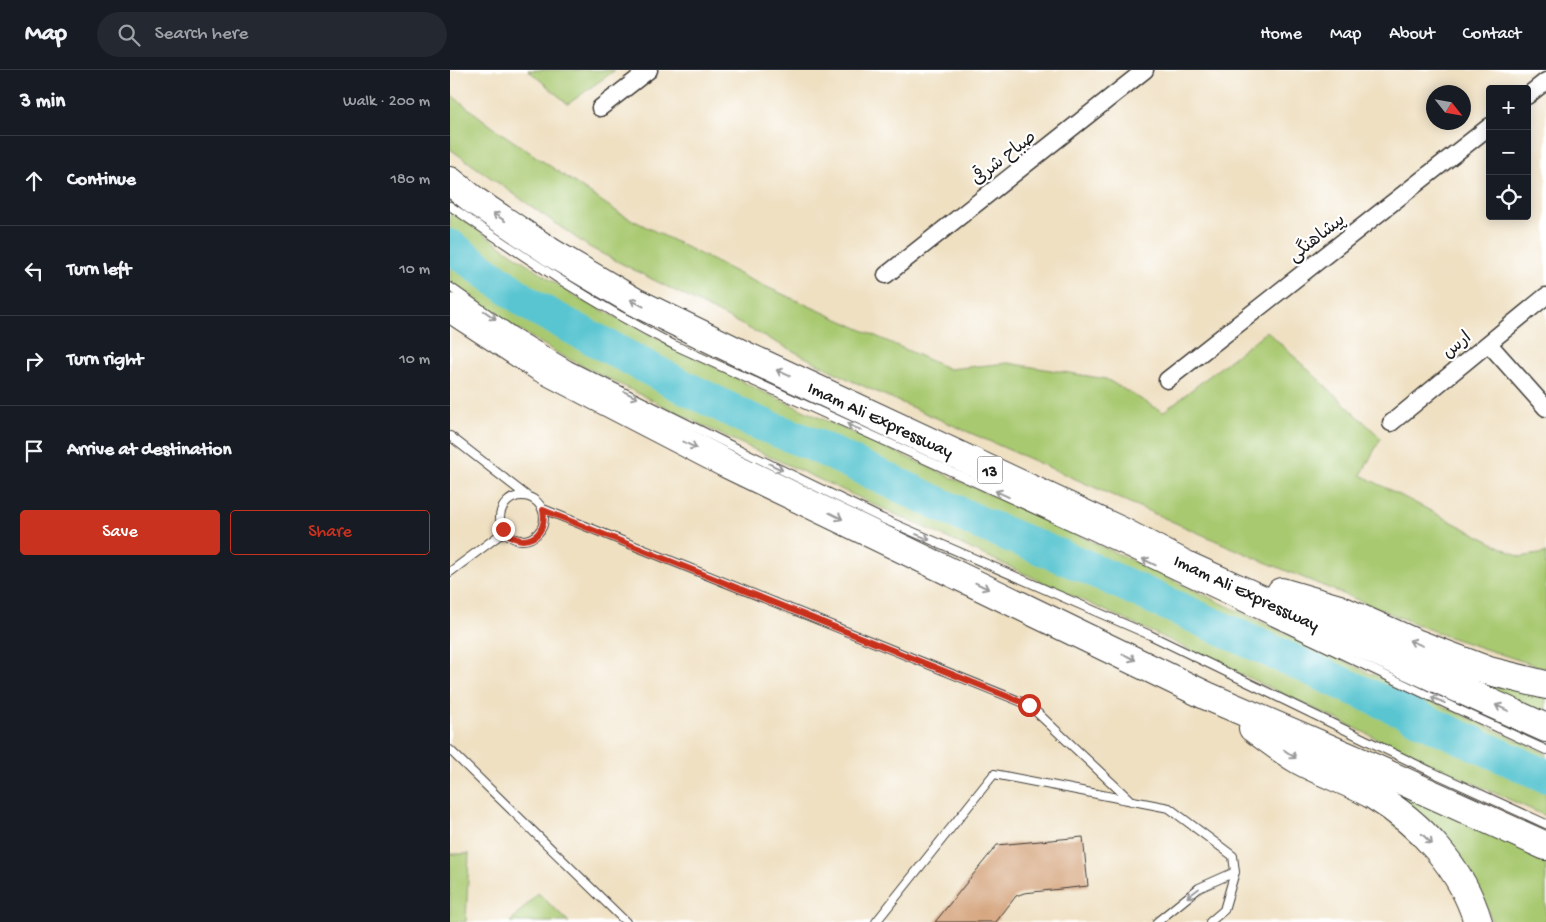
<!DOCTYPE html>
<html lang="en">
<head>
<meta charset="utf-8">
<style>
	:root { --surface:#171b24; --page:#242831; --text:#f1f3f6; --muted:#9ea1a6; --line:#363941; --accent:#c8321e }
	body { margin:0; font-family:"Gochi Hand","Playpen Sans Arabic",sans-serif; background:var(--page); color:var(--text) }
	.controls { position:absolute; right:15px; top:15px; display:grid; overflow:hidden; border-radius:5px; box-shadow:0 2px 12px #0003 }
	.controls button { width:45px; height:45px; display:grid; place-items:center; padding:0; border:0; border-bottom:1px solid var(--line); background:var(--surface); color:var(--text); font:25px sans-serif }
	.compass { position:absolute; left:976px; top:15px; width:45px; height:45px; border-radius:50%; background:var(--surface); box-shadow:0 2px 12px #0003; rotate:121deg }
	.stop { position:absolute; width:15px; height:15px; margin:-11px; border:4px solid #c8321e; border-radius:50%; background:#fff }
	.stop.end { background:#c8321e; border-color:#fff; box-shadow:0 1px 5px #0008 }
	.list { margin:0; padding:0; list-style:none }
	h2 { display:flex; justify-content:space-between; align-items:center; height:65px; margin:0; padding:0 20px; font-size:21px }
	h2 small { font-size:16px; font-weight:400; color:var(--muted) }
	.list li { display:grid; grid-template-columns:32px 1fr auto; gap:15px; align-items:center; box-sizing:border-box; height:90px; padding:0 20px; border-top:1px solid var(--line) }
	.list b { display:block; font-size:19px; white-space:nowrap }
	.list em { font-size:16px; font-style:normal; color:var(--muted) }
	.actions { display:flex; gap:10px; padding:15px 20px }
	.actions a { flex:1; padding:11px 0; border:1px solid var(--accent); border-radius:5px; text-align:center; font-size:18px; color:var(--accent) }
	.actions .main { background:var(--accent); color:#fff }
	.icon { flex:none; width:28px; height:28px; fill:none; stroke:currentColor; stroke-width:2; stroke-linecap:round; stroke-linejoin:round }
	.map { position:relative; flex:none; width:1096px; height:852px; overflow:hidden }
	header { display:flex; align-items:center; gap:30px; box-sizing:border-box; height:70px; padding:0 25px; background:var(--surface); border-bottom:1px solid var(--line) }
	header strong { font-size:24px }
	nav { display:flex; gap:28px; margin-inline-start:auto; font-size:18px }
	.search { width:350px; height:45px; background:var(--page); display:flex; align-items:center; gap:12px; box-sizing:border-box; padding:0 18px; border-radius:28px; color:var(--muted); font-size:19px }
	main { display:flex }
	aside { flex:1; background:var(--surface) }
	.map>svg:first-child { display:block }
	.green { fill:#a9c971; stroke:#627246 }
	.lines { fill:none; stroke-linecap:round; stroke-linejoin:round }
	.river { stroke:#58c5d0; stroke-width:34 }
	.building { fill:#d19d72 }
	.lane-casing { stroke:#3c3935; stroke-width:10 }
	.street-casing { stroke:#3c3935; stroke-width:19 }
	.highway-casing { stroke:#3c3935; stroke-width:30 }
	.lane { stroke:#fff; stroke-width:8 }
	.street { stroke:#fff; stroke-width:16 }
	.highway { stroke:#fff; stroke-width:28 }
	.oneway { stroke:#999 }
	.route { stroke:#c8321e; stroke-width:6 }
	.labels { text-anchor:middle; stroke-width:4.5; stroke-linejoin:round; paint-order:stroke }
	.shield { fill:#fff; stroke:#606060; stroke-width:1 }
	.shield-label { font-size:16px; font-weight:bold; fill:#1c1c1c }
	.street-label { font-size:18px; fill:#1c1c1c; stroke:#fff }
</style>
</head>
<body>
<header>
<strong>Map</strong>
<div class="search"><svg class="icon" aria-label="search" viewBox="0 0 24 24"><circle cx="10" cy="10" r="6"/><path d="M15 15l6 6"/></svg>Search here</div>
<nav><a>Home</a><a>Map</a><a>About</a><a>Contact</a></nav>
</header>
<main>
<aside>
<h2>3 min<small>Walk · 200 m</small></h2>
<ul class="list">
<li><svg class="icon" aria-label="ahead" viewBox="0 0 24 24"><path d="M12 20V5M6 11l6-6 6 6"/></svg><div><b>Continue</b></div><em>180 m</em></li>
<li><svg class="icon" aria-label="left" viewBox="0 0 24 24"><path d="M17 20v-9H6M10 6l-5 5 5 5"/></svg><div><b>Turn left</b></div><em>10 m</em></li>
<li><svg class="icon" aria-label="right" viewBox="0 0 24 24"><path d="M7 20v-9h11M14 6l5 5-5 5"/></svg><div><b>Turn right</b></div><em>10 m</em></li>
<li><svg class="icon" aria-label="arrive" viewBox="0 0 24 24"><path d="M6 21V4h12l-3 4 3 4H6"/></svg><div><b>Arrive at destination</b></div></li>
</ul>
<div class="actions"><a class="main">Save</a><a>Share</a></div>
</aside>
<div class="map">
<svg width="1096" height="852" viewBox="0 0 1096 852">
	<rect width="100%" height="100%" fill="#fff"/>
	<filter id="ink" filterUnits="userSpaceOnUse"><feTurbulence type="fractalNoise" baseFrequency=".02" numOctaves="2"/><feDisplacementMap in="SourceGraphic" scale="10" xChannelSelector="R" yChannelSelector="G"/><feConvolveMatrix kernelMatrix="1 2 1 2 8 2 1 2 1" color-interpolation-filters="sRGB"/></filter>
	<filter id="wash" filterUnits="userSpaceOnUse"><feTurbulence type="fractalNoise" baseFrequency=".0096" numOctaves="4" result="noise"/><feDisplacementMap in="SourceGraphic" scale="20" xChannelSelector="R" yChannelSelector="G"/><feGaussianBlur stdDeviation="1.12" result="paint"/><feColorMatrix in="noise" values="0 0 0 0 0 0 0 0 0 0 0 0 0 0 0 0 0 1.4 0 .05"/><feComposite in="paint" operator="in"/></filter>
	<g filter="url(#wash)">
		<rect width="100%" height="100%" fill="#efe0c2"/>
		<path class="green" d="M78,0H165L118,34Z
			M0,24L44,58L169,143L299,209L499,299L558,293L656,309L713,342L817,261L931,368L911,405L1070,487L1096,483V599L993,565L810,490L402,311L139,177L0,79Z
			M0,141L124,226L311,321L626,464L902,595L1096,683V746L996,701L717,569L264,361L111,285L64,257L0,211Z
			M905,554L1096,625V644Z
			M867,685L1096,789V852H1042L1037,839Z
			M0,784H19L16,852H0Z
			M88,823L119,852H60Z"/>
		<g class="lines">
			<path class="river" d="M0,176L84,237L228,314L301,350L364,375L532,454L632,495L1096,706"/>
		</g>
		<g id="blocks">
			<path class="building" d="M633,767L638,816L574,823L566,826L546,852H485L547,775Z"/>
		</g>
	</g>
	<g filter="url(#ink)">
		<use href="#blocks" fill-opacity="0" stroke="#3c3935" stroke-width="1"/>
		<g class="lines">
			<defs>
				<path id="lane" d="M0,136C72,186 145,235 224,275L643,466L977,625L1096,680
					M0,217L64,262L119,295L278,374L431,448L700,565L980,701L1096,754
					M0,366L77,426
					M50 448a22 22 0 1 1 44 0a22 22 0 1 1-44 0Z
					M93,439L579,635L681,731
					M0,502L55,461
					M0,680L176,852
					M426,852L544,704L719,738L783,786L785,802L774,840L760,852
					M707,852L749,818L785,802"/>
				<path id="street" d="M1077,26L1096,11
					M150,38L199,0
					M436,205L695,0
					M1039,274L1096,338
					M717,310L1040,56
					M941,353L1096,226"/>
				<path id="highway" d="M0,111L25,131L102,183L185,232L296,286L671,461L738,496L1096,658
					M0,238L90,297L277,394L757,626L913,693L1096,776
					M831,522L889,539L963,572L1039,601L1096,615
					M803,658C818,669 832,680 847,689C871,703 899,711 923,725C971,754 1012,798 1028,852"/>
			</defs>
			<use href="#lane" class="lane-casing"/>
			<use href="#street" class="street-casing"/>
			<use href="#highway" class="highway-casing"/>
			<use href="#lane" class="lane"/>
			<use href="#street" class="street"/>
			<use href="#highway" class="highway"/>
		</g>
		<defs><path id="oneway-shaft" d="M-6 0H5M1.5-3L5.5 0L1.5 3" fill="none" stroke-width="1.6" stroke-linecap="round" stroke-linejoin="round" transform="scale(1.25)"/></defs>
		<g class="oneway">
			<use href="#oneway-shaft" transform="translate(49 147) rotate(-146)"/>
			<use href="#oneway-shaft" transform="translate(187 233) rotate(-152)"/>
			<use href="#oneway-shaft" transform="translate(40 245) rotate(35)"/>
			<use href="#oneway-shaft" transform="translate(333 303) rotate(-155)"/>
			<use href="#oneway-shaft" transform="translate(181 325) rotate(26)"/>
			<use href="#oneway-shaft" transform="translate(404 357) rotate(-156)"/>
			<use href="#oneway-shaft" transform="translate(240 375) rotate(27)"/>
			<use href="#oneway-shaft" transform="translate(326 397) rotate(26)"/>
			<use href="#oneway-shaft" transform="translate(552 424) rotate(-155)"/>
			<use href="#oneway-shaft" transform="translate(386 446) rotate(26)"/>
			<use href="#oneway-shaft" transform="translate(473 467) rotate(23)"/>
			<use href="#oneway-shaft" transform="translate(699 492) rotate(-154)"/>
			<use href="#oneway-shaft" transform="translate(532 516) rotate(26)"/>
			<use href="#oneway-shaft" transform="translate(966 573) rotate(-158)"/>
			<use href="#oneway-shaft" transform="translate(679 587) rotate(26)"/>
			<use href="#oneway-shaft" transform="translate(988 630) rotate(-156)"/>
			<use href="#oneway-shaft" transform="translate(1052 638) rotate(-155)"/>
			<use href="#oneway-shaft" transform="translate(840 684) rotate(35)"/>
			<use href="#oneway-shaft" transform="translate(977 769) rotate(45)"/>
			<use href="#oneway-shaft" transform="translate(743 823) rotate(143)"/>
		</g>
	</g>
	<g class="lines" filter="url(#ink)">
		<path class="route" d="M53,459C71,481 99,467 93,440L579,635"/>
	</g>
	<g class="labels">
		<rect class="shield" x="527.5" y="386.5" width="25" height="27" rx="4"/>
		<g class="shield-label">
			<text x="540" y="406">13</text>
		</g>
		<g class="street-label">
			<text transform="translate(553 87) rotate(-38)" y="6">صباح شرقی</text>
			<text transform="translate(866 167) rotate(-38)" y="6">پیشاهنگی</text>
			<text transform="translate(1006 274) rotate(-39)" y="6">ارس</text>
			<text transform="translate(431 349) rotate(25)" y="6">Imam Ali Expressway</text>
			<text transform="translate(797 522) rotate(25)" y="6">Imam Ali Expressway</text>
		</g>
	</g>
</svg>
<div class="controls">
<button>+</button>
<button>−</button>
<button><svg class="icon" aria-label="locate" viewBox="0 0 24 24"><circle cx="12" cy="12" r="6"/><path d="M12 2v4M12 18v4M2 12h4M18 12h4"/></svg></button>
</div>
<svg class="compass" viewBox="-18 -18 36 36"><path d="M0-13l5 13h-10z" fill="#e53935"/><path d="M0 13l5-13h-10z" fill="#9ea1a6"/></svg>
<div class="stop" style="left:579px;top:635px"></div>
<div class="stop end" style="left:53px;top:459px"></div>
</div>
</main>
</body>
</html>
